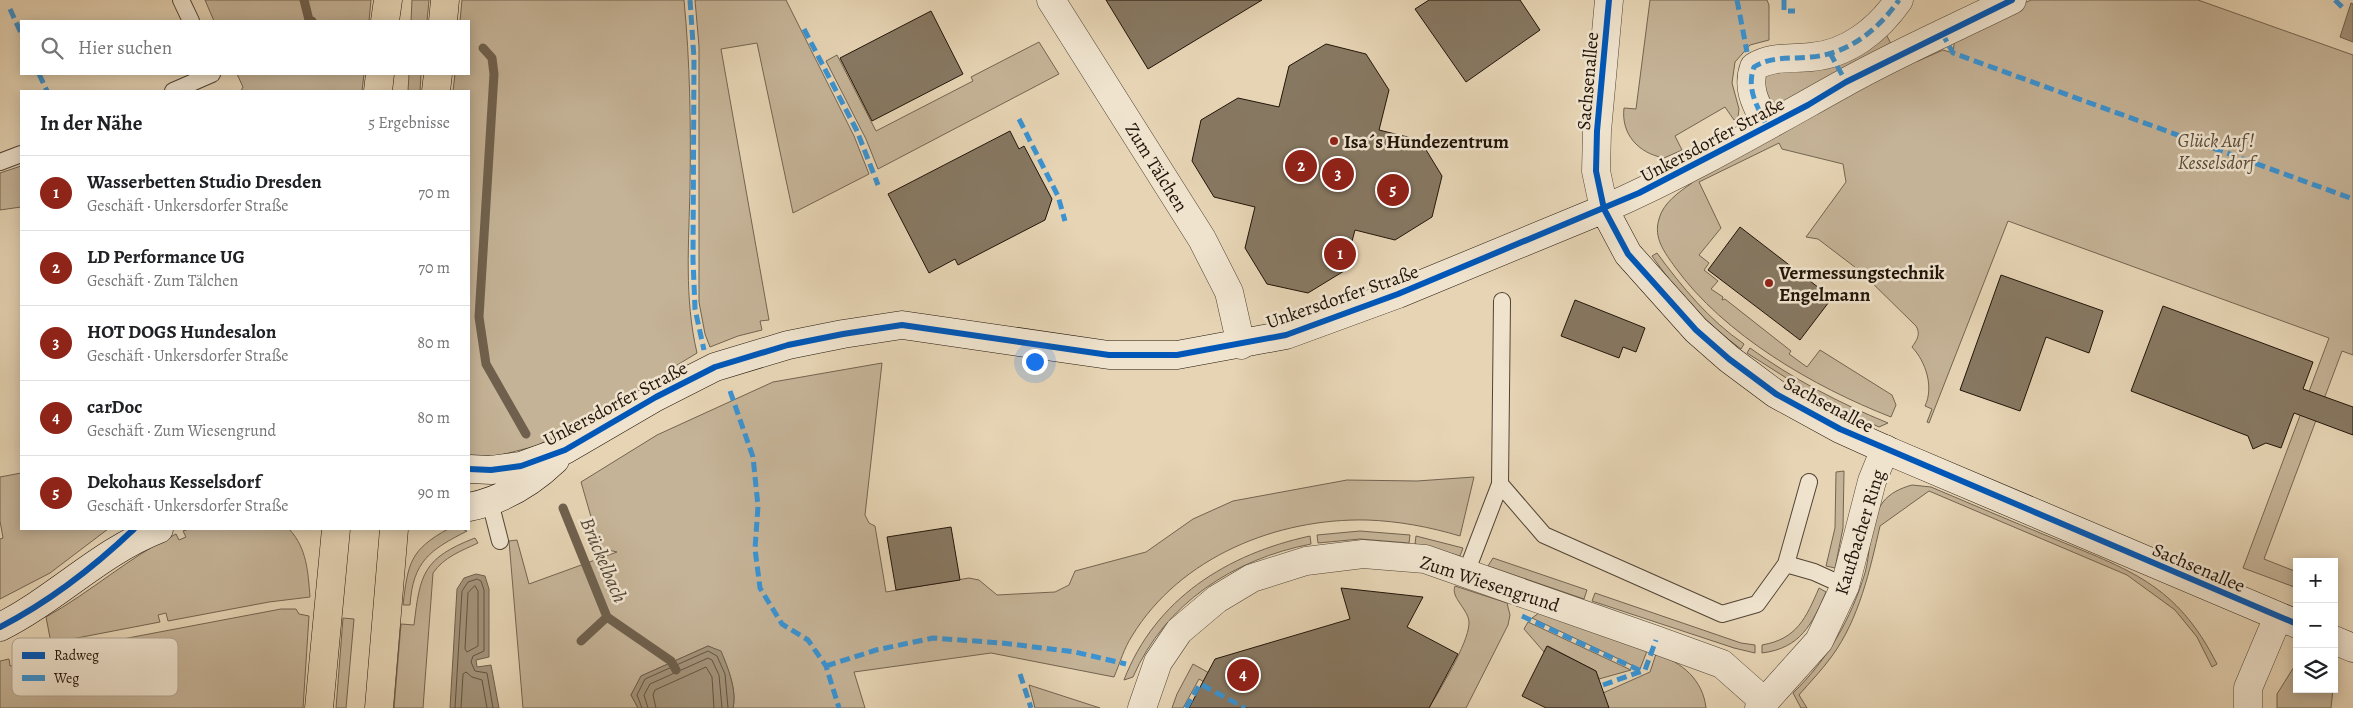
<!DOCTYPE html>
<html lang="de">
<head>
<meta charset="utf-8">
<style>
	:root { --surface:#fff; --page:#f2f2f2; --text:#202124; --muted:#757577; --line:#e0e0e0; --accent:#8f2418 }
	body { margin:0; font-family:Alegreya,serif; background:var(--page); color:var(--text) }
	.controls { position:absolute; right:15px; bottom:15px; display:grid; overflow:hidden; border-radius:0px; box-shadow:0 2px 12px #0003 }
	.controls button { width:45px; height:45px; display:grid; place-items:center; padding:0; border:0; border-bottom:1px solid var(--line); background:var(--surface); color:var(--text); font:25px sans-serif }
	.you { position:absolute; left:1034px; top:361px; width:18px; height:18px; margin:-12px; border:4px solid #fff; border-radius:50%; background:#1a73e8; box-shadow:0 0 0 8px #1a73e833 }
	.badge { display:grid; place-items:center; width:32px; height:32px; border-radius:50%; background:var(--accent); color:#fff; font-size:16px; font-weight:700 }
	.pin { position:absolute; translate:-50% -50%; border:2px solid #fff; box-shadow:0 1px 5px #0006 }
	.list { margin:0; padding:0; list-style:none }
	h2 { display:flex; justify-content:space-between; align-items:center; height:65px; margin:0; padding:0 20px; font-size:21px }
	h2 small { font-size:16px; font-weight:400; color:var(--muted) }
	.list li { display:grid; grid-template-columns:32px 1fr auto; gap:15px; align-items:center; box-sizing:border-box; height:75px; padding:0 20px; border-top:1px solid var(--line) }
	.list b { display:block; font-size:19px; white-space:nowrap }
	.list p { margin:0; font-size:16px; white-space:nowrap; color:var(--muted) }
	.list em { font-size:16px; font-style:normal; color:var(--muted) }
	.icon { flex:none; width:28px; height:28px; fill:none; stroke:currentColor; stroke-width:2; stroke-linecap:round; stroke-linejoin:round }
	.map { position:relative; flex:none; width:2353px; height:708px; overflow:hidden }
	.search { position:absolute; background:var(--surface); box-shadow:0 2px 12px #0003; left:20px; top:20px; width:450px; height:55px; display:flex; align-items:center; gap:12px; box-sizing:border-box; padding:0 18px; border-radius:0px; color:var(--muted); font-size:19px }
	.panel { position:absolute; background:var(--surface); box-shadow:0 2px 12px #0003; left:20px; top:90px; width:450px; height:440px; border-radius:0px }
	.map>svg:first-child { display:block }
	.green { fill:#c5b397; stroke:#736450 }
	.water { fill:#a3937a; stroke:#6f604d }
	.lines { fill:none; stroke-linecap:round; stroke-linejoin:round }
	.shore { stroke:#625442; stroke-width:1 }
	.stream { stroke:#6f604d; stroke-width:9 }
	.building { fill:#877862; stroke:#211409 }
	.lane-casing { stroke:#524434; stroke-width:18 }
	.street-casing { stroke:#524434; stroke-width:29 }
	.secondary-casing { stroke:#211409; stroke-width:29 }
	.primary-casing { stroke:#211409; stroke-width:29 }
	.lane { stroke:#efe3ce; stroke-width:16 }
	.street { stroke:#efe3ce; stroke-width:28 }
	.secondary { stroke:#efe3ce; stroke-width:28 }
	.primary { stroke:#e6d4b4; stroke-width:28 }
	.quiet { stroke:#3a93d2; stroke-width:5; stroke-dasharray:10 5; stroke-linecap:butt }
	.cycleway-casing { stroke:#efe3ce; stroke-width:9 }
	.cycleway { stroke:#0057b8; stroke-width:6 }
	.poi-dot { fill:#8f2418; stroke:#efe3ce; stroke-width:2 }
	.labels { text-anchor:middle; stroke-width:5; stroke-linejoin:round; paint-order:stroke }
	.street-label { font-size:19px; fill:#211409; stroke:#efe3ce }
	.park-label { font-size:19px; font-style:italic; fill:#5a4c3b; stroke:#efe3ce }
	.poi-label { font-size:19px; font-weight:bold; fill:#211409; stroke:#efe3ce; text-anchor:start }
	.water-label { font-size:20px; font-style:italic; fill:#554736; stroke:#efe3ce }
	.key { fill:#efe3ce; stroke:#b1a593; stroke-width:1 }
	.key-label { font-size:14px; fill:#211409 }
</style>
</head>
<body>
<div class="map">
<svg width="2353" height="708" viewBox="0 0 2353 708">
	<rect width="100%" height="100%" fill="#e6d4b4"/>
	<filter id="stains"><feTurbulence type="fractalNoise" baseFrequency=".004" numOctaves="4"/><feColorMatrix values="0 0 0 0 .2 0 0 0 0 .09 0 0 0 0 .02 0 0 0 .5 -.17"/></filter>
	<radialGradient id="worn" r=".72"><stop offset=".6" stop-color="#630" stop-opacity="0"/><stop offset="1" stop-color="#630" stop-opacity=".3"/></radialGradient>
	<path class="green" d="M205,0H371L369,21H214Z
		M412,0H429L427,21H411Z
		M462,0H684C690,62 691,124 690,186C689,242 684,298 697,353L580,424L536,446L493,457L469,456V91H453L455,74H469V21H460Z
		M695,0H786L854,136L869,174L793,213L757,43L721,49L769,320L760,321L762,330L738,336L710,347L705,334L699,302V46Z
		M1650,0H1767L1769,5V40L1750,45L1735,62L1732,83L1739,109L1738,117L1734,120L1725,107L1675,136L1682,150L1664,158C1638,153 1621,134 1624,108L1636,109Z
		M2031,0H2198L2353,55V355L2342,351L2264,559L2297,572V588L2243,568L2329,338L2008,221L1929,423L1927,422L1932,409L1925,406C1934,387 1926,362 1912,347C1917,340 1921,334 1916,326L1860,271L1818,239L1806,237L1846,182L1843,164L1782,149L1779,143L1699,182L1721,228L1699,255L1709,263L1704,270L1718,281L1711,289L1723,297L1722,300L1725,299L1791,351L1789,354L1807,367L1820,350L1892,395L1896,405L1891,417C1814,387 1724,335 1675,267C1665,253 1653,238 1659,219C1663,203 1679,192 1692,183L1690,179L1905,61H1918L1943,50L1953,53L1955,36Z
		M1886,34L1892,46L1783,104C1765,104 1765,88 1763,74Z
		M1039,42L1059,74L878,169L866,139L826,61L837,55L876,131L973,81L971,77Z
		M237,74H364L362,91H241L243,87Z
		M409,74H421L420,91H408Z
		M21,166V207L0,210V173Z
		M1657,253C1682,287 1709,320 1744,344L1741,349C1705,323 1677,292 1652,256Z
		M1750,348C1793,379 1839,403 1888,423L1879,427L1821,400L1747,353Z
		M882,363L865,515L869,523L875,526L886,592L969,578L979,580L997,595L1055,592L1069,585L1075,571L1146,552L1193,519L1233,501L1347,480L1417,481L1474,477L1460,536C1430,527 1398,521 1367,520C1277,518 1180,557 1132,636C1124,648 1120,663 1114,677L991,653L854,672L865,708H733C737,690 728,668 721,652L708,646L641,676L631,695L638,708H523L509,541L517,540L529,584L617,552L600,548L581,482L657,435L773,382Z
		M1844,471L1843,528L1835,568L1826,566L1835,528L1836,472Z
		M21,473V529H108L50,573L0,599V539L3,538L0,521V477Z
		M1912,485L1931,487C1971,504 2011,521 2050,537C2129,570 2176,583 2217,664L2212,667L2197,637L2175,610L2127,575L1929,491L1880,526C1870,570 1859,619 1832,656C1822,670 1810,682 1799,695L1807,708H1801L1793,693C1828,659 1851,619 1865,573C1871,551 1869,521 1883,502C1890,493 1901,488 1912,485Z
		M189,529H289C307,548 308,572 310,597L269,602L168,621L166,613L158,615L160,622L51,643L46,617C91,592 129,557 176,534L179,540L186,537L183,531Z
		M448,529H462L467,531C430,550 413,561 410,605H403C408,563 410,550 448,529Z
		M1360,531L1410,535L1409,543L1360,539L1318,543L1317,535Z
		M1310,536L1311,544C1234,559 1165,603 1133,677L1124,680C1155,599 1227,554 1310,536Z
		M1416,536L1463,548L1460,556L1415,544Z
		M475,538L478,543C461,551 444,557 433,573L423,708H394L401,624L414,625C420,574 423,558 475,538Z
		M1493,558L1587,590L1584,599L1488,566Z
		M1455,586L1507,603L1510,615L1508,625L1466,708H1429C1440,689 1468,644 1469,624C1470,610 1450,598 1455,586Z
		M1819,588L1826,592C1812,624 1801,648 1762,653V645C1797,639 1806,618 1819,588Z
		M1595,593L1741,643L1755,645V653L1734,648L1592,601Z
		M281,609H296L299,614L309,616L303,708H0V661L9,659L10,666L17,665V659Z
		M1539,613L1647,651L1640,669L1532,618Z
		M343,618L354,619L346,708H336Z
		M1528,622L1631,670L1599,679L1594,670L1548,646L1544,652L1524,629Z
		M1656,654C1682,662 1703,680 1706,708H1606L1603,693L1650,672Z
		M2297,662V689H2333L2331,708H2277V694Z
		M1193,664L1272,708H1253L1199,679L1183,708H1172L1177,694Z
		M1029,685L1100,708H1035Z"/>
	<path class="water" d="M2351,3L2353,4V42L2340,37Z
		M476,574L485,576L489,589V657L476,660L477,667L491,665L499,708H450L457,589L464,578Z
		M708,646L721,651C728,668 737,690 733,708H638L631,695L641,676Z"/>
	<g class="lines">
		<path class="shore" d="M475,586L478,591V646L467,652L465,649L468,593Z
			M455,708L462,591L468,582L477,579L481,581L484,590V651L473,656L471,662L475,671L487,673L493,708
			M461,708L463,674L466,672L472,677L482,680L487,708
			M642,708L637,695L645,679L708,651L717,656L725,674L728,708
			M648,708L644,695L650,684L708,658L712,660L719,675L722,708
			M656,708L653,695L655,690L706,667L712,677L714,708"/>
		<path class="stream" d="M304,0L309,20L312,21
			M483,48L492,58L494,74L479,317L486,364L526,434
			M563,508L607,617L671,661L676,670
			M581,641L607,617"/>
	</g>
	<path class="building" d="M1106,0H1262L1148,69Z
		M1429,0H1520L1540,30L1466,82L1415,9Z
		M931,11L963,74L872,121L840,58Z
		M1326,44L1366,54L1389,90L1379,130L1420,140L1442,176L1432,217L1395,240L1355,230L1344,271L1308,293L1267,284L1245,248L1255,207L1214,197L1192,161L1201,120L1238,98L1279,107L1289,66Z
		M1010,131L1019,149L1024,146L1052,199L1045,220L958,265L955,259L929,273L888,194Z
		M1740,227L1832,298L1800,340L1708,270Z
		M2001,275L2103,311L2089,353L2046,337L2020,411L1960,390Z
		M1575,300L1645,328L1636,352L1623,347L1619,358L1561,336Z
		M2163,306L2313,362L2303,389L2353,407V435L2294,413L2281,448L2266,443L2253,449L2248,436L2131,391Z
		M951,527L960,580L896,590L887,537Z
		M1341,588L1423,597L1407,627L1458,654L1429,708H1189L1215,659L1350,619Z
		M1547,646L1596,671L1609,708H1546L1522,696Z"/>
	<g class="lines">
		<defs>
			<path id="lane" d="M181,0L191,21
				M173,91L212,74
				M0,162L21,154
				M1500,484L1544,535L1722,614L1757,604L1786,564L1814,572L1845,586
				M490,502L500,541
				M1786,564L1809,482
				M1466,573L1500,484L1502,301"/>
			<path id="street" d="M1051,0L1202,239L1229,292L1241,345
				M1609,0L1597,131L1596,171L1604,209C1687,173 1767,126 1846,82C1900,52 1957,27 2012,0
				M1767,126C1757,106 1746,89 1754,67C1771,56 1791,59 1811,57C1848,54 1878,30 1899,0
				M1142,708L1158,662L1179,631L1217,599L1252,578L1306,561L1363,554L1425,559L1656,640L1722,664L1765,702
				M1759,708L1819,641L1845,586L1872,481L1885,449
				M2248,708V688L2278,617"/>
			<path id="secondary" d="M469,469L491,470L521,466L565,450L656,397L715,367L788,345L843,334L902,325L1109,355H1177L1286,335L1398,294L1604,209L1628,254L1696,330L1729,359L1776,394L1840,429L1891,452L2297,624
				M469,507C503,500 530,484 555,460
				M0,627C56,599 100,552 159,529
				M2334,640L2353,648"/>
			<path id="primary" d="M385,21L388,0
				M443,21L445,0
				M378,91L380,74
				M436,91L438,74
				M319,708L336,529
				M379,708L394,529"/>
		</defs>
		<use href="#lane" class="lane-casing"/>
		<use href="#street" class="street-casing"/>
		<use href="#secondary" class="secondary-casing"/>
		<use href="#primary" class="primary-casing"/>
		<use href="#lane" class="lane"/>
		<use href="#street" class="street"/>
		<use href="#secondary" class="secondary"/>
		<use href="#primary" class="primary"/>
		<path class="quiet" d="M690,0L694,58L693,259L695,309L704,350
			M1737,0L1747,52
			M1784,0V11H1795
			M2335,0L2345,10
			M10,9L21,33
			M804,29L857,131L878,185
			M1942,33L1953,53L2353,199
			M1830,53L1846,82
			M39,74L47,91
			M1019,119L1058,196L1065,221
			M1767,126C1757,106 1746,89 1754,67C1771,56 1791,59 1811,57C1848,54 1878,30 1899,0
			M730,391L753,457L758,506L755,549L760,588L782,624L808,640L826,666L839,708
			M1522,616L1641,671
			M826,666L876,650L933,638L1002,643L1075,652L1126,664
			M1020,674L1031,708
			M1603,685L1645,670L1656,640
			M1186,708L1200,684L1245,708"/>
		<defs>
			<path id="cycleway" d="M1609,0L1597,131L1596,171L1604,209L1628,254L1696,330L1729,359L1776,394L1840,429L2297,624
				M469,469L491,470L521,466L565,450L656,397L715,367L788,345L843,334L902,325L1109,355H1177L1286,335L1398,294L1639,193L1808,105L1846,82L2012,0
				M0,627C49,602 95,566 134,529"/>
		</defs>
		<use href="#cycleway" class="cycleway-casing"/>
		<use href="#cycleway" class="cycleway"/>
	</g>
	<g class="poi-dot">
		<circle cx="1334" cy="141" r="5"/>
		<circle cx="1769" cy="283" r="5"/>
	</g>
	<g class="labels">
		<g class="street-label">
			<text transform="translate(1587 81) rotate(-85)" y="7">Sachsenallee</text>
			<text transform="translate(1712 139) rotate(-28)" y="7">Unkersdorfer Straße</text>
			<text transform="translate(1157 167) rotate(58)" y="7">Zum Tälchen</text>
			<text transform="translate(1342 296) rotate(-19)" y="7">Unkersdorfer Straße</text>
			<text transform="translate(615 403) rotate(-28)" y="7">Unkersdorfer Straße</text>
			<text transform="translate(1829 404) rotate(28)" y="7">Sachsenallee</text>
			<text transform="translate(1859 532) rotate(-73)" y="7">Kaufbacher Ring</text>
			<text transform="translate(2199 567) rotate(23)" y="7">Sachsenallee</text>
			<text transform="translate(1490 583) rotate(18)" y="7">Zum Wiesengrund</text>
		</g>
		<g class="park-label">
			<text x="2216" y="147">Glück Auf !<tspan x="2216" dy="22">Kesselsdorf</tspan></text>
		</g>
		<g class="poi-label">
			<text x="1344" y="148">Isa´s Hundezentrum</text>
			<text x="1779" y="279">Vermessungstechnik<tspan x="1779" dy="22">Engelmann</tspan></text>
		</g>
		<g class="water-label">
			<text transform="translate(604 560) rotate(67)" y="7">Brückelbach</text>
		</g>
	</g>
	<rect x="12" y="638" width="166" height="58" rx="8" class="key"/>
	<rect x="22" y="652" width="23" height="7" fill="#0057b8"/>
	<rect x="22" y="675" width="23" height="6" fill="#3a93d2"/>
	<g class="key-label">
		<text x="54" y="660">Radweg</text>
		<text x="54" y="683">Weg</text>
	</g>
	<rect width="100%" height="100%" filter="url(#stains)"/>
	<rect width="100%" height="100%" fill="url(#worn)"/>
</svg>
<div class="controls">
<button>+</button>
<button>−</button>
<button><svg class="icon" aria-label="layers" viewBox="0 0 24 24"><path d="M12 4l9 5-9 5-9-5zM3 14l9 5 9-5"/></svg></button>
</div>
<div class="you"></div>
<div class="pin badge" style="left:1340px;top:254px">1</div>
<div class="pin badge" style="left:1301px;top:166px">2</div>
<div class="pin badge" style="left:1338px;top:174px">3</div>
<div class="pin badge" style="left:1243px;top:675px">4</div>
<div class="pin badge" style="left:1393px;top:190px">5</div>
<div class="search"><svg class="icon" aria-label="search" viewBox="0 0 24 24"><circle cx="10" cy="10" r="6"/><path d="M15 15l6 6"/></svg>Hier suchen</div>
<section class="panel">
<h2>In der Nähe<small>5 Ergebnisse</small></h2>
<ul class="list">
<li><span class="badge">1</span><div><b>Wasserbetten Studio Dresden</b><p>Geschäft · Unkersdorfer Straße</p></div><em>70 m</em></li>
<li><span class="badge">2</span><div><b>LD Performance UG</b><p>Geschäft · Zum Tälchen</p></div><em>70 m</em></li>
<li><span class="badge">3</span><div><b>HOT DOGS Hundesalon</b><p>Geschäft · Unkersdorfer Straße</p></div><em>80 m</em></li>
<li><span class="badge">4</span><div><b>carDoc</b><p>Geschäft · Zum Wiesengrund</p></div><em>80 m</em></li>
<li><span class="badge">5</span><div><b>Dekohaus Kesselsdorf</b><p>Geschäft · Unkersdorfer Straße</p></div><em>90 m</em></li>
</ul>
</section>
</div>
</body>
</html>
